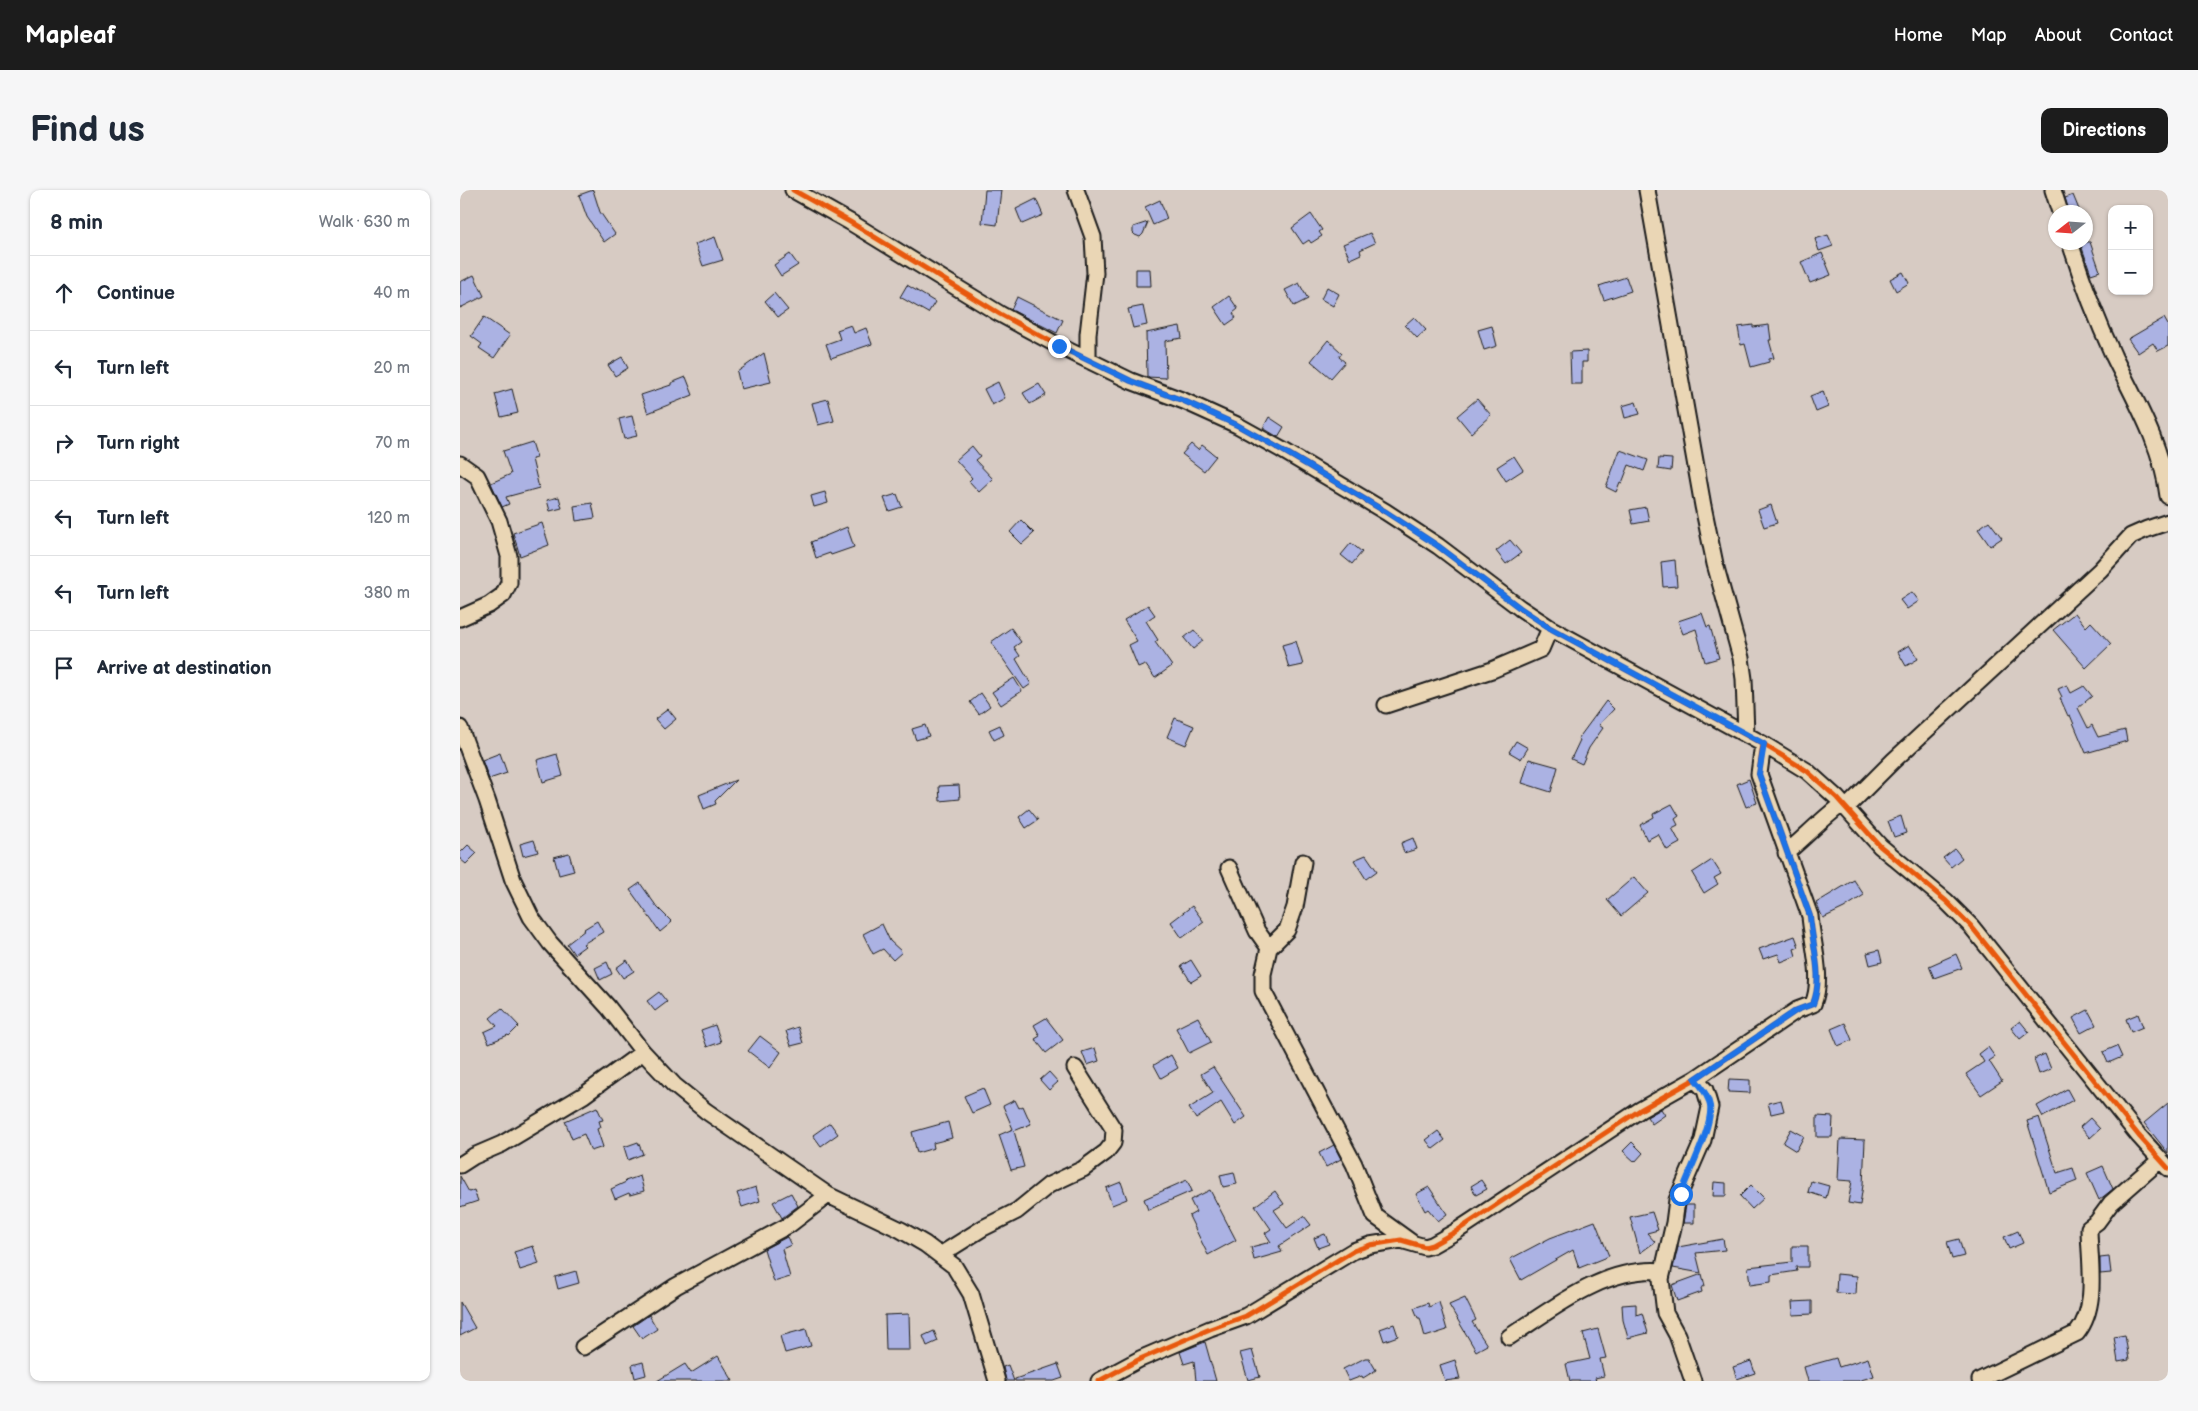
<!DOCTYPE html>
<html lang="en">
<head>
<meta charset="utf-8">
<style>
	:root { --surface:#fff; --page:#f6f6f7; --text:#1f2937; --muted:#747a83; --line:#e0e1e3; --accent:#1c1c1c }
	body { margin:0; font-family:"Balsamiq Sans",sans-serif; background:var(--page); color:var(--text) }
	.controls { position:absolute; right:15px; top:15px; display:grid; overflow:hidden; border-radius:10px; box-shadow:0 1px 4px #0004 }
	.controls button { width:45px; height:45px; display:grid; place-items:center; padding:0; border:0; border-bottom:1px solid var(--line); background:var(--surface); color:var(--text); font:25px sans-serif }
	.compass { position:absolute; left:1588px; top:15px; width:45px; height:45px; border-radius:50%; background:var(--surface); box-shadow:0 1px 4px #0004; rotate:253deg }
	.stop { position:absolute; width:15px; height:15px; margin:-11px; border:4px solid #1a73e8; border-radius:50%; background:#fff }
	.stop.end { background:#1a73e8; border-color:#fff; box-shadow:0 1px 5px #0008 }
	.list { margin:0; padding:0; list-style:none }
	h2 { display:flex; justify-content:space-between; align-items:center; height:65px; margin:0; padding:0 20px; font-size:21px }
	h2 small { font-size:16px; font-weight:400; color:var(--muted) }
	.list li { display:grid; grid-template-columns:32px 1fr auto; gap:15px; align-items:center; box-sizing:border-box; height:75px; padding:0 20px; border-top:1px solid var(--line) }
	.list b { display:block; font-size:19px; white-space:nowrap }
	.list em { font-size:16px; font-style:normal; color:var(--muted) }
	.icon { flex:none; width:28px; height:28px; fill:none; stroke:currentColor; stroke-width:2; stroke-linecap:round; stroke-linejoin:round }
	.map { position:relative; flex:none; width:1708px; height:1191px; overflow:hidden; border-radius:10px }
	header { display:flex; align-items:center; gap:30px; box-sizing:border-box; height:70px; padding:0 25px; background:var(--accent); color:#fff }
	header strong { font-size:24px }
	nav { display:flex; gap:28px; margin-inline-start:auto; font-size:18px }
	.intro { display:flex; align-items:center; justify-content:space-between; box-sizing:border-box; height:120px; padding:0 30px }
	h1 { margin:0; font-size:35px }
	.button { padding:12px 22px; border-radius:10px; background:var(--accent); color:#fff; font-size:18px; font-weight:700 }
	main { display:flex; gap:30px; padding:0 30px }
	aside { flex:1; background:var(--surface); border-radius:10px; box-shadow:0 1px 4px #0004 }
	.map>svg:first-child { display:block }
	.building { fill:#abb2e3; stroke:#1c1c1c }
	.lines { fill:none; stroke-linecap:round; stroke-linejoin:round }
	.minor-casing { stroke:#1c1c1c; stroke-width:19 }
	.minor { stroke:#ead6b5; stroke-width:15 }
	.cycleway-casing { stroke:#ead6b5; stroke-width:8 }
	.cycleway { stroke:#e8590c; stroke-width:5 }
	.route { stroke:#1a73e8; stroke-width:6 }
</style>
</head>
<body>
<header>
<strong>Mapleaf</strong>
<nav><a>Home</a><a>Map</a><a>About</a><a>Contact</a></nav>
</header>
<div class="intro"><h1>Find us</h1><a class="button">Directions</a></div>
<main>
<aside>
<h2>8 min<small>Walk · 630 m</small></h2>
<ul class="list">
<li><svg class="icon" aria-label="ahead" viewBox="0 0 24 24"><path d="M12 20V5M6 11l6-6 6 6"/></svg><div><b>Continue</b></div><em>40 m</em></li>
<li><svg class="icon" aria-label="left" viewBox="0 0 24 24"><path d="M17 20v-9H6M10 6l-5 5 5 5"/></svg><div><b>Turn left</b></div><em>20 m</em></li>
<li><svg class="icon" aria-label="right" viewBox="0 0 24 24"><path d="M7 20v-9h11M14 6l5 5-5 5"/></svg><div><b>Turn right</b></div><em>70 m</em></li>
<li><svg class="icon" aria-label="left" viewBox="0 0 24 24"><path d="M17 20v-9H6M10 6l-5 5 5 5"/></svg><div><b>Turn left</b></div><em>120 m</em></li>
<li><svg class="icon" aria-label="left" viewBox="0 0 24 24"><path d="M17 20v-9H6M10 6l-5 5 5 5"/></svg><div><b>Turn left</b></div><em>380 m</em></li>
<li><svg class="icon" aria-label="arrive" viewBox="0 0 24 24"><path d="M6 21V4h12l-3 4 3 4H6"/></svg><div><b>Arrive at destination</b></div></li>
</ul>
</aside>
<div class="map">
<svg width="1708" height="1191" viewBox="0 0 1708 1191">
	<rect width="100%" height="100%" fill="#d7cbc3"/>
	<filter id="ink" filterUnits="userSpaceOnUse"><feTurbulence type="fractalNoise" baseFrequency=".02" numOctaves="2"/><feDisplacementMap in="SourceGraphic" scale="10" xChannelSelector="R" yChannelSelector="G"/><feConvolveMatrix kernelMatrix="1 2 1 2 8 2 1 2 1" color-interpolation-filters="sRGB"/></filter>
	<g filter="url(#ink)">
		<path class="building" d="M133,0L140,22L155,44L144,52L127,27L119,5Z
			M525,0H541L537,35L522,33Z
			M1613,5L1620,22H1609L1605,8Z
			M576,9L583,25L562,34L556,19Z
			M700,10L707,29L693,35L685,17Z
			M851,24L862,40L859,42L862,46L851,53L849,50L843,54L832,38Z
			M688,32L683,44L680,47L675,45L673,43V37Z
			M910,43L915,53L900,60L901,64L890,69L883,54Z
			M1368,45L1373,56L1359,61L1355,49Z
			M255,47L263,70L243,76L235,54Z
			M1620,52H1630L1640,81L1631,84Z
			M1362,63L1371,85L1350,93L1341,72Z
			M330,64L338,75L321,86L314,75Z
			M676,79H690L691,96H676Z
			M1443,82L1449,93L1436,101L1430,89Z
			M14,85L24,106L0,118V92Z
			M1166,87L1171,101L1144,110L1139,96Z
			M839,93L848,109L834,116L825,100Z
			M447,95L475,112L468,123L440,107Z
			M867,97L879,104L873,116L861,109Z
			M314,103L328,120L318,127L305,111Z
			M769,106L778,119L773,123L776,128L766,135L754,117Z
			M557,107L603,130L597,143L551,120Z
			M683,116L687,135L673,138L668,119Z
			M24,127L50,145L34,168L19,158L22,154L11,146Z
			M954,127L966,140L957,148L945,135Z
			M1704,128L1708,135V156L1698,161L1693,153L1678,163L1668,149Z
			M391,135L394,143L406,138L412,154L371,168L366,154L380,149L377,140Z
			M1293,135V137L1309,135L1311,150H1309L1314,168L1309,169V172L1291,177L1285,154L1281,155L1278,137Z
			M720,136L722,148L705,151L706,188L687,187L686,143Z
			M1032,136L1037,156L1024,160L1018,140Z
			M868,150L882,163L879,167L885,172L871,188L851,171Z
			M1127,161V172H1122V194H1111L1110,162Z
			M304,163L311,192L281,199L277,182Z
			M162,167L168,178L155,186L148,175Z
			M226,187L233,205L188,223L181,205L211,195V193Z
			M538,192L545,208L532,215L524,199Z
			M579,194L586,205L570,214L563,203Z
			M52,199L58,223L41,227L35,204Z
			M1363,201L1368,217L1356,222L1350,206Z
			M368,209L374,231L358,235L352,213Z
			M1017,209L1031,225L1011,243L997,226Z
			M1176,212L1180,224L1165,228L1162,216Z
			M172,226L177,246L164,249L159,229Z
			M809,227L824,237L818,247L803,238Z
			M72,252L77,268L72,269L79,298L46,307L49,314L42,317L31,293L51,284L43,261Z
			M731,254L738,260L742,255L756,266L744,281L722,264Z
			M512,256L520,266L515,270L533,289L519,302L509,291L512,288L496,270Z
			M1160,260L1188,270L1184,281L1169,275L1162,293L1160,292L1156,302L1146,297Z
			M1054,266L1063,280L1046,291L1037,277Z
			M1199,268L1212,269L1211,281L1198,279Z
			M365,302L368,313L354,317L351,306Z
			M437,304L442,317L429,321L424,308Z
			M99,307L102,318L90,321L87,310Z
			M132,313L135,328L116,331L114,316Z
			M1311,315L1317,333L1304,337L1298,320Z
			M1186,317L1189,331L1173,334L1170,320Z
			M561,330L574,343L562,354L550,342Z
			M1529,331L1542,348L1530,356L1518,339Z
			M82,333L89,355L60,366L53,343Z
			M387,337L394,357L371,365L370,363L356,368L351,352Z
			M1050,350L1061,363L1046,374L1036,361Z
			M891,353L902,362L892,374L881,365Z
			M1215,370L1217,396L1203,397L1201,372Z
			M1452,402L1459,411L1447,419L1440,410Z
			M688,415L695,425L686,431L698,450L695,452L712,476L695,488L685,474L678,477L669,455L677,451L664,430Z
			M1242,423L1247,437L1250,436L1259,468L1245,472L1236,439L1223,444L1218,431Z
			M1615,423L1626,437L1631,432L1651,454L1626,478L1593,440Z
			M551,438L561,452L554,457L560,466L556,469L571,494L564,499L531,452Z
			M734,440L743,451L733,459L724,448Z
			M836,451L843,475L829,478L822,455Z
			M1449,455L1458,469L1446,476L1438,462Z
			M554,488L562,501L541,515L532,502Z
			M1607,495L1611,503L1624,496L1632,506L1618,518L1628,538L1632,535L1638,547L1665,540L1667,551L1626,563L1610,525L1608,526L1600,508L1602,507L1598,499Z
			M521,503L530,516L519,524L510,512Z
			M1146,511L1154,519L1139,535L1143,538L1129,558L1122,574L1111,569L1120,550L1118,549Z
			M208,519L216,529L204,539L195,529Z
			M715,528L734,536L726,555L707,547Z
			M465,535L469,546L456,550L452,539Z
			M540,535L544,545L534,550L529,540Z
			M1056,551L1068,558L1061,569L1049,562Z
			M40,563L47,583L29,589L22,570Z
			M97,564L103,586L83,592L77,570Z
			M1069,569L1098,577L1091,602L1062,593Z
			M1289,589L1297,613L1286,617L1277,594Z
			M276,590L255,611L256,614L244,619L239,605Z
			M499,595L500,609L480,611L479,596Z
			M1212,614L1219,626L1215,629L1218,635L1212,638L1220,653L1207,660L1198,644L1187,650L1180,635L1194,627L1193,624Z
			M569,619L578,630L566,638L559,627Z
			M1441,626L1446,643L1434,647L1428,631Z
			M953,648L957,659L944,663L941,653Z
			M74,650L78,662L63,666L60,654Z
			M8,655L17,663L6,674L0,669V663Z
			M1495,659L1502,668L1491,677L1483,668Z
			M109,663L114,681L99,685L94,667Z
			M906,665L917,681L906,689L894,670Z
			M1252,670L1261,684L1254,688L1258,694L1244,703L1232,683Z
			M1174,687L1188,703L1161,726L1147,710Z
			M1394,690L1404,705L1384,718L1363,728L1356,713Z
			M180,693L197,717L212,732L200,742L170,700Z
			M732,716L744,732L722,748L711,732Z
			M137,731L143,742L123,754L125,756L114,764L107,754L125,740L124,739Z
			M422,734L430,751L442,762L433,770L423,759L413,764L403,744Z
			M1335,746L1339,757L1334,759L1336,766L1321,772L1318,764L1303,769L1299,759Z
			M1419,760L1422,772L1410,775L1407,763Z
			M1496,764L1502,778L1474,788L1469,776Z
			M167,770L174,781L163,788L156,778Z
			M731,770L741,786L731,792L721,776Z
			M147,772L152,784L140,790L135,778Z
			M199,802L207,812L195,821L187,811Z
			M42,818L59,836L49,846L48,845L29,853L24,842L37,836L30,828Z
			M1628,820L1636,835L1621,843L1613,828Z
			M1678,824L1683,837L1671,842L1666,829Z
			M738,827L751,852L729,863L716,838Z
			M586,828L603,850L586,863L575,849L580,846L574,835Z
			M1560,831L1569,842L1560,849L1551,838Z
			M1385,833L1392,850L1378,856L1371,839Z
			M255,835L261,852L247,857L241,840Z
			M338,837L343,853L331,856L326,841Z
			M300,846L321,862L310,878L288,861Z
			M1657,856L1662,867L1648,873L1643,862Z
			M1528,857L1535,867L1529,871L1542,891L1521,905L1506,884L1524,872L1519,864Z
			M635,858L639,871L627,875L622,862Z
			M1585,864L1591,879L1579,884L1574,869Z
			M711,865L718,878L701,888L694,875Z
			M753,877L786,927L775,935L761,912L736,929L729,918L753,903L741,884Z
			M589,882L598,892L589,900L580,890Z
			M1269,889L1290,890V903L1268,902Z
			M523,898L530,915L512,923L504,906Z
			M1607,899L1613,910L1583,927L1577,916Z
			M555,910L559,918L563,916L571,934L554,941L564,977L551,980L539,945L553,939L543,916Z
			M1321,910L1324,921L1311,924L1308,913Z
			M1708,913V963L1684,933Z
			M137,917L143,930L139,931L141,937L137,939L143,957L131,961L124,944L112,949L105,931Z
			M1201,919L1205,925L1192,934L1187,927Z
			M1357,926L1373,927L1372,947H1357Z
			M1579,927L1597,983L1613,978L1617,991L1589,1002L1567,931Z
			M1630,928L1640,939L1630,948L1620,937Z
			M488,932L492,948L473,953L474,958L457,963L452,942Z
			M370,933L378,944L361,956L353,945Z
			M1331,939L1344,946L1336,961L1323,953Z
			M978,941L985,950L973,959L966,950Z
			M1380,949L1405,950L1403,995L1400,1015L1388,1013L1392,991L1378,990Z
			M178,952L183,964L168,970L164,957Z
			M1172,952L1183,963L1175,972L1163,961Z
			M874,955L881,969L866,977L859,963Z
			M1643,976L1653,999L1639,1010L1627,983Z
			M774,982L777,994L763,997L760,985Z
			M0,986L9,1002L14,1000L18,1011L0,1017Z
			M180,986L184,1001L170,1005L169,1003L155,1009L151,999L166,992L165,991Z
			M727,990L732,1001L688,1020L684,1009Z
			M1021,990L1027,999L1016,1005L1011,996Z
			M1351,991L1369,996L1366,1008L1348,1002Z
			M661,992L667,1009L652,1015L646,998Z
			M1254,992L1266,993V1006H1253Z
			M1291,995L1304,1008L1292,1019L1280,1006Z
			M296,997L300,1011L282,1017L277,1003Z
			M969,997L987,1024L978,1031L968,1019L965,1021L956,1004Z
			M750,1000L776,1050L748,1065L729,1026L736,1022L730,1010Z
			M815,1001L824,1014L814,1020L827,1038L844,1026L851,1035L819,1056L822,1062L794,1070L791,1057L811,1052L805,1043L811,1039L795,1016Z
			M331,1003L338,1016L322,1028L313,1012Z
			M1226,1015H1234V1033H1223Z
			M1192,1022L1198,1040L1187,1043L1195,1052L1180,1063L1170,1027Z
			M1135,1031L1149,1066L1119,1078L1113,1060L1061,1090L1050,1069L1090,1048Z
			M1558,1041L1563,1053L1549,1059L1544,1047Z
			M865,1044L869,1054L858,1058L854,1048Z
			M327,1047L331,1055L322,1059L330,1087L314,1092L304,1059Z
			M1263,1049L1265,1060L1236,1063L1241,1083L1213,1078L1218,1057Z
			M1499,1049L1504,1066L1492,1069L1487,1052Z
			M73,1056L79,1074L60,1080L54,1062Z
			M1332,1056H1348V1077H1336L1337,1081L1311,1085V1092L1290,1095L1288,1077L1332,1072Z
			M1649,1067L1651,1083L1640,1084V1068Z
			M116,1081L119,1093L98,1099L95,1087Z
			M1242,1084L1245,1096L1241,1098L1242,1102L1217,1111L1212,1095Z
			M1377,1084L1397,1086L1396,1104L1376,1103Z
			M1005,1108L1016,1130L1012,1132L1027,1155L1016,1161L989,1115Z
			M1352,1111V1124L1333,1125L1332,1112Z
			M0,1112L15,1138L0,1146Z
			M979,1112L987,1140L965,1147L960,1128H958L954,1118L968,1113L969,1117Z
			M1176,1114V1125L1182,1123L1188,1143L1168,1148L1163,1130L1162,1115Z
			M449,1124L450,1160H426L425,1125Z
			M189,1125L197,1139L182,1149L173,1136Z
			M934,1134L938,1146L924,1151L920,1139Z
			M346,1139L351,1156L325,1163L320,1146Z
			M1138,1139L1146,1168L1140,1169L1144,1186L1135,1188L1136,1191H1110L1106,1174L1130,1169L1123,1143Z
			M474,1141L478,1151L467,1156L463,1146Z
			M1665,1145L1669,1170L1658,1172L1654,1147Z
			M745,1152L756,1191H736L734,1171L724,1174L720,1162Z
			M792,1160L800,1187L788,1190L780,1163Z
			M258,1166L273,1191H197L225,1174L231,1183Z
			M905,1168H909L916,1180L903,1188L902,1186L889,1191L883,1179Z
			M1376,1168L1379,1177L1408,1168L1414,1186L1398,1191H1348L1344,1177Z
			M995,1170L1000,1189L985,1191L980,1175Z
			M1291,1171L1295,1183L1277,1189L1273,1177Z
			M183,1172L186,1185L175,1188L172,1175Z
			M598,1174L603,1188L594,1191H555V1189Z
			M548,1175L554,1191H546L543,1177Z"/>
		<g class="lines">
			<defs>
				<path id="minor" d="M333,0L390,32L540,124L599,156L671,191L724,211L777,235L822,260L926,322L978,356L1060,418L1090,438L1303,554L1347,581L1377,608L1420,656L1486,711L1511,736L1679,946L1708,978
					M616,0L633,47L635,83L628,144V170
					M1187,0L1243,316L1255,374L1281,468L1284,489L1286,544
					M1593,0L1600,22
					M1610,52C1622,91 1637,130 1654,167C1676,212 1702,255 1708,306
					M0,274L17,286L39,331L49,366V393L43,405L29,415L0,428
					M926,515L1032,480L1081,459L1090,438
					M0,538L27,610L53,690L71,727L90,753L148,817L183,862L214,895L246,921L368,1005L441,1040L465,1054L494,1076L511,1104L537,1191
					M1386,618L1433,571L1640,380L1671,346L1687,339L1708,332
					M1326,663C1345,647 1362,629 1382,614
					M843,672L835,717L827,740L809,758L803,784V801L894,974L915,1026L951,1052
					M769,678L797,741L809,758
					M0,975L14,966L42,954L124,905L183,862
					M480,1065L523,1038L557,1021L589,995L623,979L646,962L653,953L654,940L615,878
					M1049,1147C1095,1117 1145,1076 1203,1081
					M123,1157L216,1096L329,1035L368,1005
					M1520,1190L1617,1143C1639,1116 1629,1070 1629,1038L1637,1032L1651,1013L1700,970
					M639,1191L680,1169L750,1139L786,1126L893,1061L910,1055L941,1050L965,1057L972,1055L995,1042L1180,920L1235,889L1337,820L1353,814C1364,788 1352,753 1350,726L1299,584L1303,554
					M1233,1191L1217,1145L1205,1123L1201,1089L1214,1033L1217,1010L1243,950L1250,917L1245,900L1235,889"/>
			</defs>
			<use href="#minor" class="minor-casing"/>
			<use href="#minor" class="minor"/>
			<defs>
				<path id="cycleway" d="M333,0L390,32L540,124L599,156L671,191L724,211L777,235L822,260L926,322L978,356L1060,418L1090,438L1303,554L1347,581L1377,608L1420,656L1486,711L1511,736L1679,946L1708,978
					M639,1191L680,1169L750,1139L786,1126L893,1061L910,1055L941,1050L965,1057L972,1055L995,1042L1180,920L1235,889L1337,820L1353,814C1364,788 1352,753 1350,726L1299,584L1303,554"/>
			</defs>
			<use href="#cycleway" class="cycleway-casing"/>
			<use href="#cycleway" class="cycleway"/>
		</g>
	</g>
	<g class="lines" filter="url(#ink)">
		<path class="route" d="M599,156L671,191L724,211L777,235L822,260L926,322L978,356L1060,418L1090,438L1304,554L1299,584L1350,726C1352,754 1364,787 1353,814L1337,820L1235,889C1242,897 1248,905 1250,916C1253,936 1228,983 1221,1004"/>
	</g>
</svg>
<div class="controls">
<button>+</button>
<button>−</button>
</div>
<svg class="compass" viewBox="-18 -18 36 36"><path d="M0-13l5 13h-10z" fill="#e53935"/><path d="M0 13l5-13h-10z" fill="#747a83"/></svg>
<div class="stop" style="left:1221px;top:1004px"></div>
<div class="stop end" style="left:599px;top:156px"></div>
</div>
</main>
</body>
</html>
